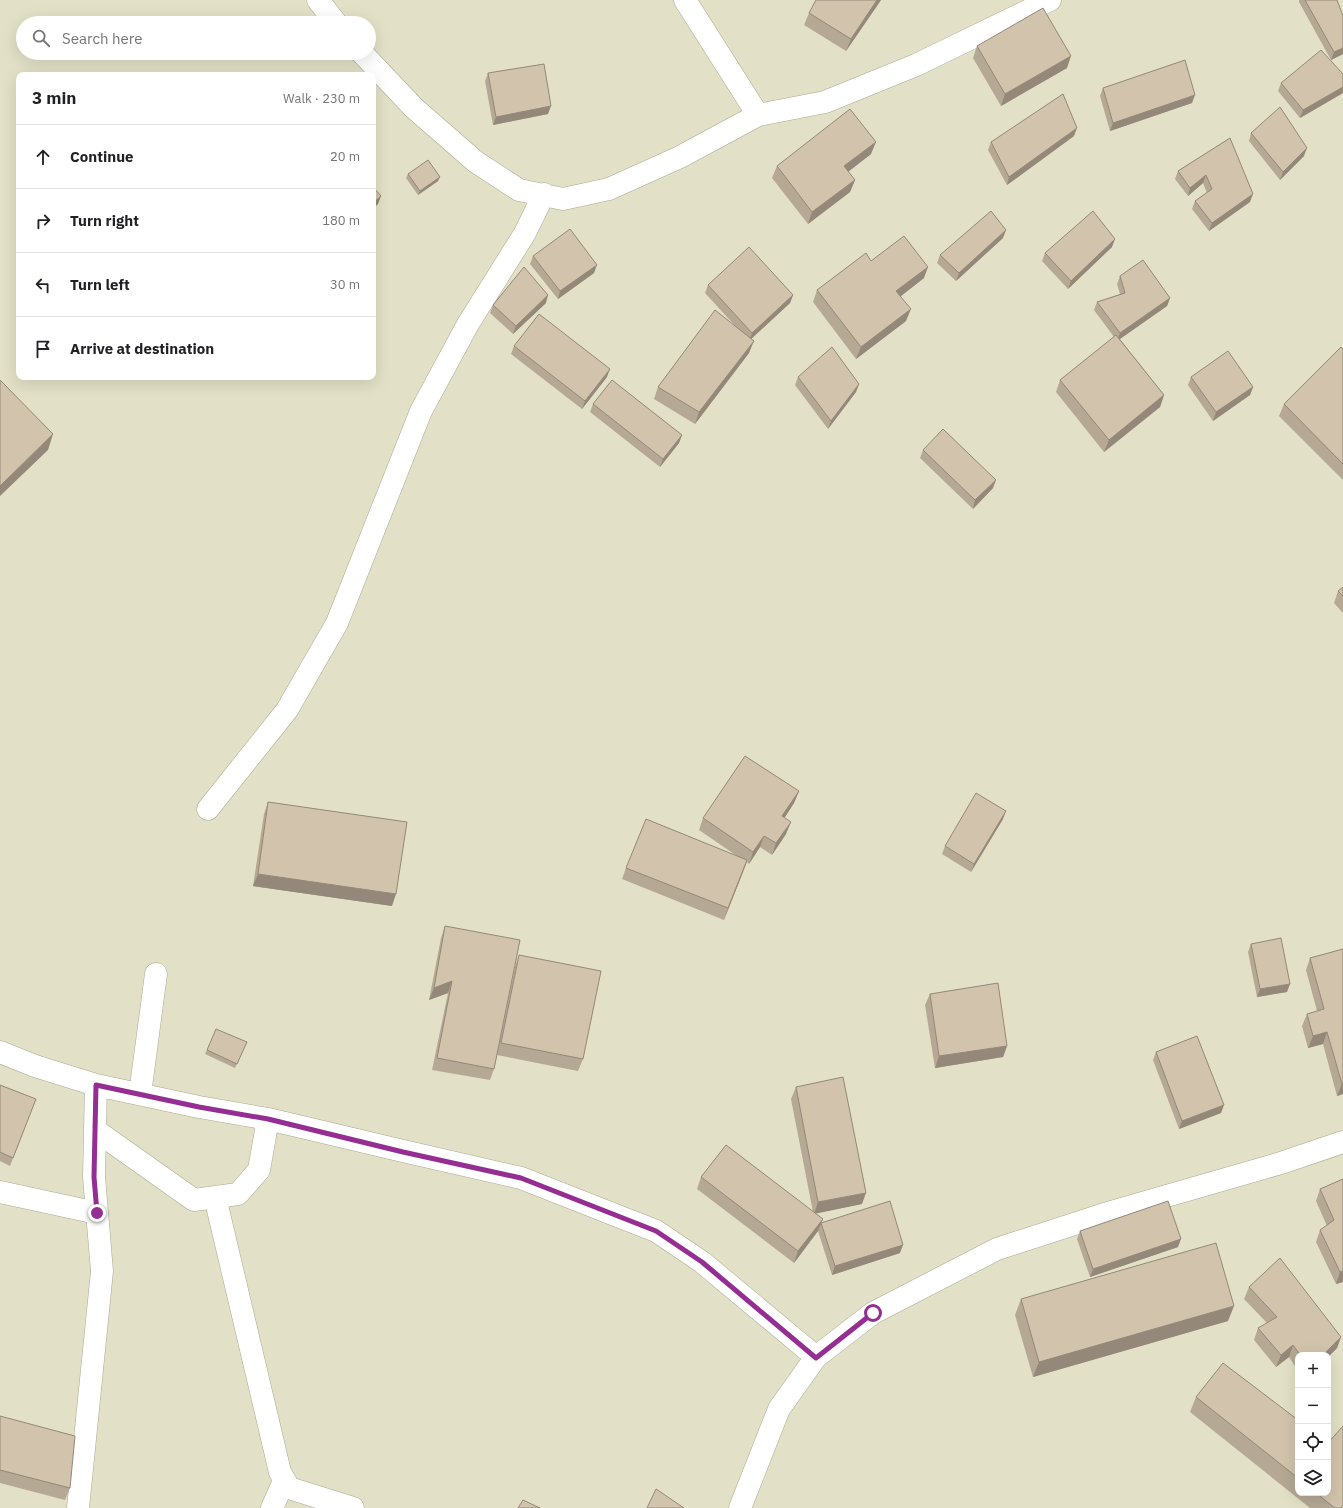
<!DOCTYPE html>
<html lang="en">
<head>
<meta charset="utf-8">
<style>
	:root { --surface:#fff; --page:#f2f2f2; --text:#202124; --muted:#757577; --line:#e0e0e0 }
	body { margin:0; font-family:"IBM Plex Sans",sans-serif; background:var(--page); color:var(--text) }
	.controls { position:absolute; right:12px; bottom:12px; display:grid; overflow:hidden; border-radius:8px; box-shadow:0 4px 16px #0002 }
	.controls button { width:36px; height:36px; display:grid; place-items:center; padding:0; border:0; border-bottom:1px solid var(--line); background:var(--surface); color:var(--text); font:20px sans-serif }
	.stop { position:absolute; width:12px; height:12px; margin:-9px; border:3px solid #952e93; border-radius:50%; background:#fff }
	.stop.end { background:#952e93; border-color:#fff; box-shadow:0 1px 4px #0008 }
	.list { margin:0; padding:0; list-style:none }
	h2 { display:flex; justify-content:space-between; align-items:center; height:52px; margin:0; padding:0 16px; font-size:17px }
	h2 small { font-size:13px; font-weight:400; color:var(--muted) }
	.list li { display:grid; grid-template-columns:26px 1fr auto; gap:12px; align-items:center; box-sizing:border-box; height:64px; padding:0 16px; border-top:1px solid var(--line) }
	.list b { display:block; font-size:15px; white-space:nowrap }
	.list em { font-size:13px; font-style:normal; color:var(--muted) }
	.icon { flex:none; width:22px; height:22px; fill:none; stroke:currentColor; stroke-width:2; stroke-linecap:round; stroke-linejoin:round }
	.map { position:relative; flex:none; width:1343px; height:1508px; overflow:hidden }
	.search { position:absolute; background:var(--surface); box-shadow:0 4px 16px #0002; left:16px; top:16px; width:360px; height:44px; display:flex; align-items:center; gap:10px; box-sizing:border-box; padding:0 14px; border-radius:22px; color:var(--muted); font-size:15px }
	.panel { position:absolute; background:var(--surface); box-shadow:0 4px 16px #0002; left:16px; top:72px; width:360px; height:308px; border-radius:8px }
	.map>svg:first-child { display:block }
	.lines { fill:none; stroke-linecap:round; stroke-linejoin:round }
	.street-casing { stroke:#aaa991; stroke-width:23 }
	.street { stroke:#fff; stroke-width:22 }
	.wall { fill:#b5a895 }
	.shaded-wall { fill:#938879 }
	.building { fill:#d2c3ad; stroke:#938879 }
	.route { stroke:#952e93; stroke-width:5 }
</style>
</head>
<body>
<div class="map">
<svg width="1343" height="1508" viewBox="0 0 1343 1508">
	<rect width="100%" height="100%" fill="#e2e1c7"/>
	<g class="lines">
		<defs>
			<path id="street" d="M318,0L336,23
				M685,0L758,115
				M362,53L414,108L476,162L519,190L563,199L609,189L680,157L758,115L825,102L916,65L1050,0
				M208,809L287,710L337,623L421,411L468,324L525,233L544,194
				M0,1052L35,1066L96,1085L199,1107L268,1119L403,1151L521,1178L656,1231L702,1262L816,1357
				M140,1094L156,974
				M95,1130L194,1200L238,1194L259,1170L268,1119
				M0,1192L97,1213
				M215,1197L280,1472L289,1488L353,1508
				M78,1508L102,1271L94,1177L96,1085
				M272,1508L284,1481
				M740,1508L779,1409L816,1357L873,1313L997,1249L1111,1212L1281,1163L1343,1142"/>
		</defs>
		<use href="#street" class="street-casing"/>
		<use href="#street" class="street"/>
	</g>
	<path class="wall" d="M881,0L846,51L804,25L809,13Z
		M1299,0H1337L1343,54L1331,60L1299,2Z
		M977,46L1067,68L1001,106L973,58Z
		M488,73L548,114L493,125L485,81Z
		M1343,74V93L1300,118L1278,91L1281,83Z
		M1103,88L1192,103L1110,131L1100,96Z
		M1251,133L1304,156L1280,180L1249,141Z
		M1074,136L1007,185L988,150L991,142Z
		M1230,138L1250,202L1209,231L1192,209L1195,201L1207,193L1203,183L1188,196L1175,179L1178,171Z
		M871,154L848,172L855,180L850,192L808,224L772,178L777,166Z
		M408,174L438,181L418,195L406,178Z
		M1003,238L956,281L937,263L940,255Z
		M1112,247L1068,289L1042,261L1045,253Z
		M533,256L594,273L558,299L530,264Z
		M871,261L924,278L901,296L906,321L856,359L813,302L817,290Z
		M1120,276L1170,298L1167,306L1120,339L1164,395L1160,407L1104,452L1056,392L1060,380L1114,337L1094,310L1097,302L1120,294L1117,284Z
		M708,285L793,295L790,303L751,339L749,353L695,424L654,399L658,387L738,329L705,293Z
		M546,303L513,334L490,313L493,305Z
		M514,346L607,377L582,409L511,354Z
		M1343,349V480L1279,416L1284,404Z
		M798,377L859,384L856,392L828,429L795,385Z
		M1191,377L1253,387L1250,395L1213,421L1188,385Z
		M593,404L682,435L679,443L660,467L590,412Z
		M923,450L993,488L973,509L920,458Z
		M1343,587V613L1334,603L1338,591Z
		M799,791L794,803L784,818L786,834L772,855L760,847L749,864L747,862L724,920L622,879L626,868L737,856L699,830L703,818Z
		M268,802L392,906L253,886L264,814Z
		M1003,819L971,872L942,854L945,846Z
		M445,926L497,1054L515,967L519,955L583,1059L578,1071L497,1055L494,1069L490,1080L432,1070L448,993L429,1000L441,938Z
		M1251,944L1287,992L1257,997L1248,952Z
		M1343,949V1094L1337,1096L1323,1044L1308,1048L1302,1026L1307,1014L1317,1011L1306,970L1310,958Z
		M930,994L1007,1046L1003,1057L935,1068L925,1005Z
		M247,1042L235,1068L205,1054L207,1050Z
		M1156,1052L1221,1113L1179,1129L1153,1060Z
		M0,1085L36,1099L10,1166L0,1161Z
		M796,1087L862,1204L815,1213L821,1223L900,1253L832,1275L818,1231L794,1263L697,1189L701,1177L813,1212L791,1099Z
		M1343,1179V1282L1336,1284L1316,1242L1320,1230L1327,1226L1316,1201L1320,1189Z
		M1080,1231L1178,1247L1090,1277L1077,1239Z
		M1249,1287L1341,1337L1337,1348L1328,1357V1355H1298V1371L1289,1357L1276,1367L1254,1340L1258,1328L1267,1323L1244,1299Z
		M1021,1299L1228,1321L1033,1377L1015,1315Z
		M1196,1397L1298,1420V1493H1328L1343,1508H1310L1190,1412Z
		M0,1416L70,1488L65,1500L0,1483Z"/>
	<path class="shaded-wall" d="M877,0H881L846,51L851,39Z
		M1343,48V54L1331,60L1334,52Z
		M1071,56L1067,68L1001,106L1005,94Z
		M1343,87V93L1300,118L1303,110Z
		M1195,95L1192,103L1110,131L1113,123Z
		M551,106L548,114L493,125L496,117Z
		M1077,128L1074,136L1007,185L1009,177Z
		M876,142L871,154L840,178L844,166Z
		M1307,148L1304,156L1280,180L1283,172Z
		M1206,175L1203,183L1188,196L1190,188Z
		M440,177L438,181L418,195L420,191Z
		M855,180L850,192L808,224L812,212Z
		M1253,194L1250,202L1209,231L1212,223Z
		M381,196L378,204L373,209V203Z
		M1006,230L1003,238L956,281L959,273Z
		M1115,239L1112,247L1068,289L1071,281Z
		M597,265L594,273L558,299L560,291Z
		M928,267L924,278L892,303L896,291Z
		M548,295L546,303L513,334L516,326Z
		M793,295L790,303L749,341L752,333Z
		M1170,298L1167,306L1117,341L1120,333Z
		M911,309L906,321L856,359L861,347Z
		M754,341L749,353L695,424L699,412Z
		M610,369L607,377L582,409L585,401Z
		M859,384L856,392L828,429L831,421Z
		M1253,387L1250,395L1213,421L1216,412Z
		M1164,395L1160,407L1104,452L1109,440Z
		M53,434L48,450L0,496V486Z
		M682,435L679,443L660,467L663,459Z
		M996,480L993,488L973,509L975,500Z
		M799,791L794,803L778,828L782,816Z
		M1006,811L1003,819L971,872L974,864Z
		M791,822L786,834L772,855L776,843Z
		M764,836L760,847L749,864L753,852Z
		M747,860L743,872L724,920L728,908Z
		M258,874L396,894L392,906L253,886Z
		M452,981L448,993L429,1000L434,988Z
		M1290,984L1287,992L1257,997L1260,989Z
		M1327,1032L1323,1044L1308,1048L1313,1036Z
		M1007,1046L1003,1057L935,1068L939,1056Z
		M1342,1084H1343V1094L1337,1096Z
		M1224,1105L1221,1113L1179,1129L1182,1121Z
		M866,1193L862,1204L814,1214L818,1202Z
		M823,1219L818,1231L794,1263L798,1251Z
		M1181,1239L1178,1247L1090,1277L1093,1269Z
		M903,1245L900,1253L832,1275L835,1266Z
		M1343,1271V1282L1336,1284L1340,1272Z
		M1234,1306L1228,1321L1033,1377L1039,1362Z
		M1341,1337L1337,1348L1328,1357V1355H1323Z
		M1293,1345L1289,1357L1276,1367L1281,1355Z"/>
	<path class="building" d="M816,0H877L851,39L809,13Z
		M1305,0H1337L1343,16V48L1334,52Z
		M1043,8L1071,56L1005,94L977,46Z
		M1321,50L1343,74V87L1303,110L1281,83Z
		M1185,60L1195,95L1113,123L1103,88Z
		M544,64L551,106L496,117L488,73Z
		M1063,94L1077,128L1009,177L991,142Z
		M1280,107L1307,148L1283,172L1251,133Z
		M850,109L876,142L844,166L855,180L812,212L777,166Z
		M1230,138L1253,194L1212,223L1195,201L1212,189L1206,175L1190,188L1178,171Z
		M428,160L440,177L420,191L408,174Z
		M373,187L381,196L373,203Z
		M991,211L1006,230L959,273L940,255Z
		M1093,211L1115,239L1071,281L1045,253Z
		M570,229L597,265L560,291L533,256Z
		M904,236L928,267L896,291L911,309L861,347L817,290L866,253L871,261Z
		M749,247L793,295L752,333L708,285Z
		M1143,260L1170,298L1120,333L1097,302L1125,293L1120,276Z
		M524,267L548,295L516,326L493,305Z
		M715,310L754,341L699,412L658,387Z
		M539,314L610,369L585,401L514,346Z
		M1116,335L1164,395L1109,440L1060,380Z
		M832,347L859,384L831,421L798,377Z
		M1341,347L1343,349V464L1284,404Z
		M1228,351L1253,387L1216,412L1191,377Z
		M0,380L53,434L0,486Z
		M612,380L682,435L663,459L593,404Z
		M943,429L996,480L975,500L923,450Z
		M1343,587V596L1338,591Z
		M745,756L799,791L782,816L791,822L776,843L764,836L753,852L703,818Z
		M976,793L1006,811L974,864L945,846Z
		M268,802L407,822L396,894L258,874Z
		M646,819L747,860L728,908L626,868Z
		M445,926L520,940L494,1069L437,1058L452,981L434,988Z
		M1281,938L1290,984L1260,989L1251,944Z
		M1343,949V1084H1342L1327,1032L1313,1036L1307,1014L1324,1009L1310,958Z
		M519,955L601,971L583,1059L501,1043Z
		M998,983L1007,1046L939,1056L930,994Z
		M216,1029L247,1042L237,1064L207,1050Z
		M1197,1036L1224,1105L1182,1121L1156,1052Z
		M843,1077L866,1193L818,1202L796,1087Z
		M0,1085L36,1099L13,1158L0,1152Z
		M726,1145L823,1219L798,1251L701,1177Z
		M1343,1179V1271L1340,1272L1320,1230L1334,1220L1320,1189Z
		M890,1201L903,1245L835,1266L821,1223Z
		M1168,1201L1181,1239L1093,1269L1080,1231Z
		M1216,1243L1234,1306L1039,1362L1021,1299Z
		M1280,1258L1341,1337L1323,1355H1300L1293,1345L1281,1355L1258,1328L1277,1317L1249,1287Z
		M1223,1363L1298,1420V1478L1196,1397Z
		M0,1416L75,1436L70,1488L0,1470Z
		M1343,1426V1505L1341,1508H1335L1316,1493H1328V1443Z
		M656,1489L684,1508H647Z
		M523,1500L540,1508H518Z"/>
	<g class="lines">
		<path class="route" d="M97,1213L94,1177L96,1085L199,1107L268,1119L403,1152L521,1178L656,1231L702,1262L816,1358L873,1313"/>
	</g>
</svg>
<div class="controls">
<button>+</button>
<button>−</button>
<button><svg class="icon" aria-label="locate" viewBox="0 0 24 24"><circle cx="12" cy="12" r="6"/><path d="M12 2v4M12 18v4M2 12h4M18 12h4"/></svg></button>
<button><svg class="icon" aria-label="layers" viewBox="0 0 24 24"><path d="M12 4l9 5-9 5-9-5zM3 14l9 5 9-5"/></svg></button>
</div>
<div class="stop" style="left:873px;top:1313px"></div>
<div class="stop end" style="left:97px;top:1213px"></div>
<div class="search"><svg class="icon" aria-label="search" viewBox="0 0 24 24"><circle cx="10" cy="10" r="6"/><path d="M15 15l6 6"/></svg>Search here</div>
<section class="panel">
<h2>3 min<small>Walk · 230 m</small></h2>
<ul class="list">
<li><svg class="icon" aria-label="ahead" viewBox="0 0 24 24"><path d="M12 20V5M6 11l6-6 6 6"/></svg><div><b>Continue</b></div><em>20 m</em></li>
<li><svg class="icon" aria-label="right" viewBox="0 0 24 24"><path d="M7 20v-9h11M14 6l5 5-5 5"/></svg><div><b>Turn right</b></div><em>180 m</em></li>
<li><svg class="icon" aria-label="left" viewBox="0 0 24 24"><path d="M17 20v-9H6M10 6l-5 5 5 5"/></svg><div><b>Turn left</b></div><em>30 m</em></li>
<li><svg class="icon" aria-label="arrive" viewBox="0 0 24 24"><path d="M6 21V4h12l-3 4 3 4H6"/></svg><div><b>Arrive at destination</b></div></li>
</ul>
</section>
</div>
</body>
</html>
